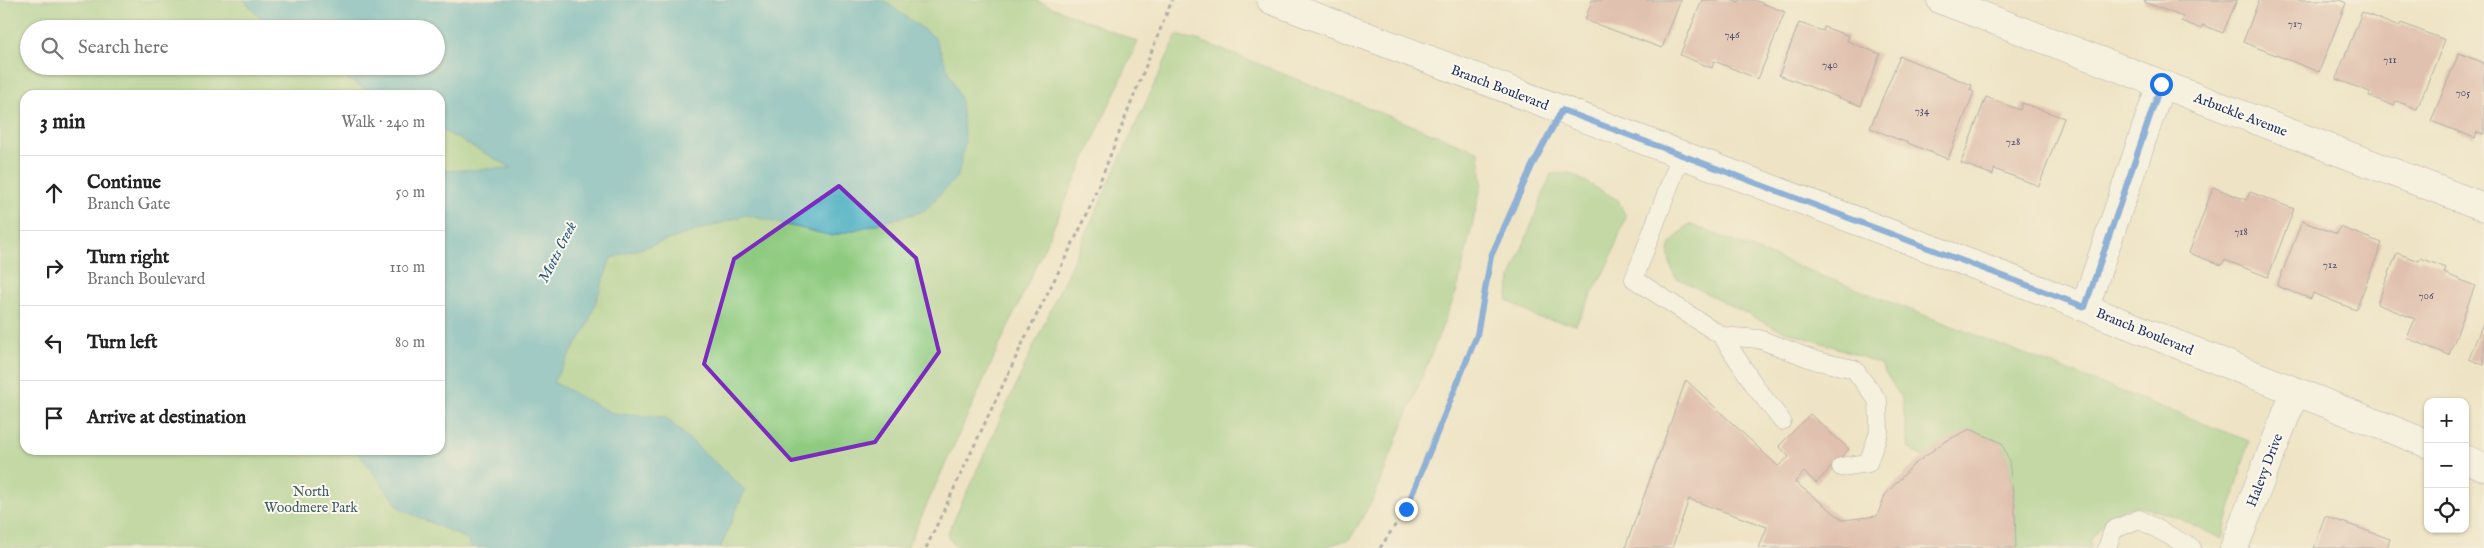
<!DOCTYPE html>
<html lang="en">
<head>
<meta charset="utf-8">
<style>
	:root { --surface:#fff; --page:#f2f2f2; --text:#222; --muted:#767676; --line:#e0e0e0 }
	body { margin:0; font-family:"IM FELL English",serif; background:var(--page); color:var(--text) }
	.controls { position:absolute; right:15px; bottom:15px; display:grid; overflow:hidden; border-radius:10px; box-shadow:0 1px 4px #0004 }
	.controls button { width:45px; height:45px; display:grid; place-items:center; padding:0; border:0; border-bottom:1px solid var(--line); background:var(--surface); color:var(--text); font:25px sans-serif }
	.stop { position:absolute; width:15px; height:15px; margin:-11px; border:4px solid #1a73e8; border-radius:50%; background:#fff }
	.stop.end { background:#1a73e8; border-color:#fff; box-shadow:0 1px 5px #0008 }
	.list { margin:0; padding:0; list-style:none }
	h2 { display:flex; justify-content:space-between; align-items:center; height:65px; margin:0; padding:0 20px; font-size:21px }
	h2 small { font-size:16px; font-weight:400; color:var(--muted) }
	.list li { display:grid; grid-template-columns:32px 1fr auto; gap:15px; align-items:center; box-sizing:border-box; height:75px; padding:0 20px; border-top:1px solid var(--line) }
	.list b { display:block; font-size:19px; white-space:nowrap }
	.list p { margin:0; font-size:16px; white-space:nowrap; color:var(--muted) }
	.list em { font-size:16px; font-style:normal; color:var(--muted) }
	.icon { flex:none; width:28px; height:28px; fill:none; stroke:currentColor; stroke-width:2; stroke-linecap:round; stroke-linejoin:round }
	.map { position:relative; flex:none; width:2484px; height:548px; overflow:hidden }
	.search { position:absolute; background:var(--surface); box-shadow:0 1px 4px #0004; left:20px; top:20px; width:425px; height:55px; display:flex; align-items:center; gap:12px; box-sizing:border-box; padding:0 18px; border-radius:28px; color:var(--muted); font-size:19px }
	.panel { position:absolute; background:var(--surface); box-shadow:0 1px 4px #0004; left:20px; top:90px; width:425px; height:365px; border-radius:15px }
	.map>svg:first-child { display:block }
	.green { fill:#8eca7f; stroke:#547c6e }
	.water { fill:#40aac0; stroke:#2e6c8f }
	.building { fill:#cf9794 }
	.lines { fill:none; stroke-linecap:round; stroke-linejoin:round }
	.service-casing { stroke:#656e82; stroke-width:19 }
	.minor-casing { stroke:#656e82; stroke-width:29 }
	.tertiary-casing { stroke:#656e82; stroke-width:29 }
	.path { stroke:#656e82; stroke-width:3; stroke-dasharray:4 4; stroke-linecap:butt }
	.service { stroke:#fff; stroke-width:18 }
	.minor { stroke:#fff; stroke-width:28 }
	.tertiary { stroke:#fff; stroke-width:28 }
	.route { stroke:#1a73e8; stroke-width:6 }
	.marked { fill:none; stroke:#7b2cbf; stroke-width:4; stroke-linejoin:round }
	.labels { text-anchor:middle; stroke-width:4; stroke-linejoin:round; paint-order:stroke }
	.number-label { font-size:11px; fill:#48496c }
	.street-label { font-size:14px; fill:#1b2f5e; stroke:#fbf7ec }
	.park-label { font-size:14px; fill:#3e5e68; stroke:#fbf7ec }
	.water-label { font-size:15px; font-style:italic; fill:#285a80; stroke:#fbf7ec }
</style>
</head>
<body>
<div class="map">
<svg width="2484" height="548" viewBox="0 0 2484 548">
	<rect width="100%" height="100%" fill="#fbf7ec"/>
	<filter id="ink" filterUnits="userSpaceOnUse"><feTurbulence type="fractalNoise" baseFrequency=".02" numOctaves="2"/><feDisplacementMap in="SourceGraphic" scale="10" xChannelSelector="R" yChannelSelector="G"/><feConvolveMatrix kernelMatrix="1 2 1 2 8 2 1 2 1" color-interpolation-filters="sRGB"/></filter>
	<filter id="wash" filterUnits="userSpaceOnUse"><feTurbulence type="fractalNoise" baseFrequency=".0096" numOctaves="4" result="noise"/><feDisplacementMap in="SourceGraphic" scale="20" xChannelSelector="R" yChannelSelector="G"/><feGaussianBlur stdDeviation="1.12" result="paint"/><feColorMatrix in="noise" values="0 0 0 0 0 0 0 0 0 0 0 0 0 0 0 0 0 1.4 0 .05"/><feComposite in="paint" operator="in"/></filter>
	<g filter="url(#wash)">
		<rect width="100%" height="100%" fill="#eee3c4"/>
		<path class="green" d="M0,0H244L270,29H29V66H323L377,95H25V450H356L401,509L467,539L472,548H0Z
			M883,0H1035L1138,42L907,548H720L745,490L665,417L612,414L553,382L587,327L611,258L746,215L832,236L924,211L957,176L965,142L935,38Z
			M1177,35L1201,41L1479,152L1482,183L1457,290L1373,499L1350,539L1322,548H956L947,535Z
			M440,129L513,168L440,171Z
			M1570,173L1618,200L1626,217L1609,262L1576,324L1538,318L1507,300L1511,277L1551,174Z
			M1689,224L2249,441L2222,539C2199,528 2142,496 2119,511C2106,518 2098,530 2090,542L2091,548H2016C2015,513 2015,476 2002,443L1970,429L1923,457L1909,449L1902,399L1880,364L1852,353L1773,327L1675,277C1663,246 1668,246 1689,224Z"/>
		<path class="water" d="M244,0H883L935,38L961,101L965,142L958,176L924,211L832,236L746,215L611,258L587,327L553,382L612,413L665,417L745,490L720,548H472L467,539L401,509L356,450H440V171L512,168L440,129V95H377L323,66H436V29H270Z"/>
		<g id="blocks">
			<path class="building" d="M1592,0H1681L1662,48L1585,20Z
				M1702,0H1734L1739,2L1740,0H1754L1785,12L1758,79L1714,61L1712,68L1680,55Z
				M2145,0H2237L2223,33L2202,25L2201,29L2181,21L2183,17L2144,2Z
				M2259,0H2339L2346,3L2319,72L2243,42Z
				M2362,12L2399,27L2401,23L2445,40L2417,109L2396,101L2394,106L2369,96L2370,92L2336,79Z
				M1799,23L1823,31L1824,27L1849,36L1847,41L1880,54L1861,106L1779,75Z
				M2459,53L2484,63V134L2477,132L2475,138L2431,121Z
				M1900,56L1972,85L1970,90L1974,92L1948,159L1870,128Z
				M1986,97L2020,110L2022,103L2064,118L2039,186L1994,169L1993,175L1961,163Z
				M2213,187L2246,200L2250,192L2294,209L2268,277L2225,260L2221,265L2189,253Z
				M2302,221L2337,234L2340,227L2382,243L2356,310L2313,293L2311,299L2277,286Z
				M2397,253L2419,261L2421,258L2446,268L2444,273L2475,286L2449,355L2407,338L2415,319L2377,304Z
				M2484,320V365L2469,359Z
				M1686,380L1778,466L1789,457L1779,446L1810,414L1849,449L1816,483L1804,472L1795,482L1843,520L1877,516L1885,495L1912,466L1944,442L1970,429L2002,443L2009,461L2015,509L2016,548H1759L1767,527L1689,499L1672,548H1625Z
				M2325,516L2390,539L2387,548H2314Z"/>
		</g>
	</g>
	<g filter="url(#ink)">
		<use href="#blocks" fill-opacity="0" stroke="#656e82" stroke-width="1"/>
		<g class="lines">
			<defs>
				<path id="service" d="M1681,155L1634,279L1722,336L1757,389L1782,421
					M1722,336L1759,339L1817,361L1854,369L1878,401L1879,432L1868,463L1841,467
					M2107,548L2113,530L2139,519L2192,548"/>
				<path id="minor" d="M1941,0L2484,207
					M2085,307L2161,84
					M2234,548L2295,392"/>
				<path id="tertiary" d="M1271,0L2043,291L2428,444
					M2465,459L2484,467"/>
			</defs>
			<use href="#service" class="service-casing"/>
			<use href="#minor" class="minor-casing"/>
			<use href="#tertiary" class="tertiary-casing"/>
			<path class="path" d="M926,548L1026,336L1085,219L1172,0
				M1380,548L1406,509L1442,423L1477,335L1491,256L1532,166L1548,137"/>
			<use href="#service" class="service"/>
			<use href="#minor" class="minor"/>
			<use href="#tertiary" class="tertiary"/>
		</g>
	</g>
	<g class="lines" filter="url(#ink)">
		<path class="route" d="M1406,509L1477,335L1491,256L1532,166L1562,110L2085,307L2161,84"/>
	</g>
	<path d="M0 0H2484V548H0ZM839,186L916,258L939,352L875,442L791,460L704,364L734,259Z" fill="#eee3c4" fill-opacity=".55" fill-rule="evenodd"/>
	<path class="marked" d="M839,186L916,258L939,352L875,442L791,460L704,364L734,259Z"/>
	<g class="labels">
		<g class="number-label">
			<text x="2295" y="27">717</text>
			<text x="1732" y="38">746</text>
			<text x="2390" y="63">711</text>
			<text x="1830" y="68">740</text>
			<text x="2463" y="96">705</text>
			<text x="1922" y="114">734</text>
			<text x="2013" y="145">728</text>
			<text x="2241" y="235">718</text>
			<text x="2330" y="268">712</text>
			<text x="2426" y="299">706</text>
		</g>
		<g class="street-label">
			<text transform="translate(1500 87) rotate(21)" y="5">Branch Boulevard</text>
			<text transform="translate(2241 114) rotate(21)" y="5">Arbuckle Avenue</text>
			<text transform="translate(2145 331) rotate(22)" y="5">Branch Boulevard</text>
			<text transform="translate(2264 470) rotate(-69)" y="5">Halevy Drive</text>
		</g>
		<g class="park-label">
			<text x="311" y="496">North<tspan x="311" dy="16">Woodmere Park</tspan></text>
		</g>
		<g class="water-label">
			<text transform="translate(557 252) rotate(-63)" y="5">Motts Creek</text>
		</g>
	</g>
</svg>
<div class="controls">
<button>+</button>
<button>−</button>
<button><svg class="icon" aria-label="locate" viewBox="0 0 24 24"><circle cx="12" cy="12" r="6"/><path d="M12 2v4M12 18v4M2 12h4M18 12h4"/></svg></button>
</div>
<div class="stop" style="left:2161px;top:84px"></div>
<div class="stop end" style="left:1406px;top:509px"></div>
<div class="search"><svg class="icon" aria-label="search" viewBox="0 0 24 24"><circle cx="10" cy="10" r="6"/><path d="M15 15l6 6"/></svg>Search here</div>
<section class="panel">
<h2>3 min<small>Walk · 240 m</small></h2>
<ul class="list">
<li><svg class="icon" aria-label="ahead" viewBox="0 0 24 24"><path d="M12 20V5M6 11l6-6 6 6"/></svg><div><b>Continue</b><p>Branch Gate</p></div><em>50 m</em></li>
<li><svg class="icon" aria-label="right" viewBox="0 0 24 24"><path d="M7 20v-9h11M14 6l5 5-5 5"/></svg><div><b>Turn right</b><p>Branch Boulevard</p></div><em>110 m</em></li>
<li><svg class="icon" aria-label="left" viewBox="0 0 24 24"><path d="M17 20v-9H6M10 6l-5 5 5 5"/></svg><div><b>Turn left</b></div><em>80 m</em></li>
<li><svg class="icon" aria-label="arrive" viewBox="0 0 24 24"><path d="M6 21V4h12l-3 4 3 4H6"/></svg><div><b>Arrive at destination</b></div></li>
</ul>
</section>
</div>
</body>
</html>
